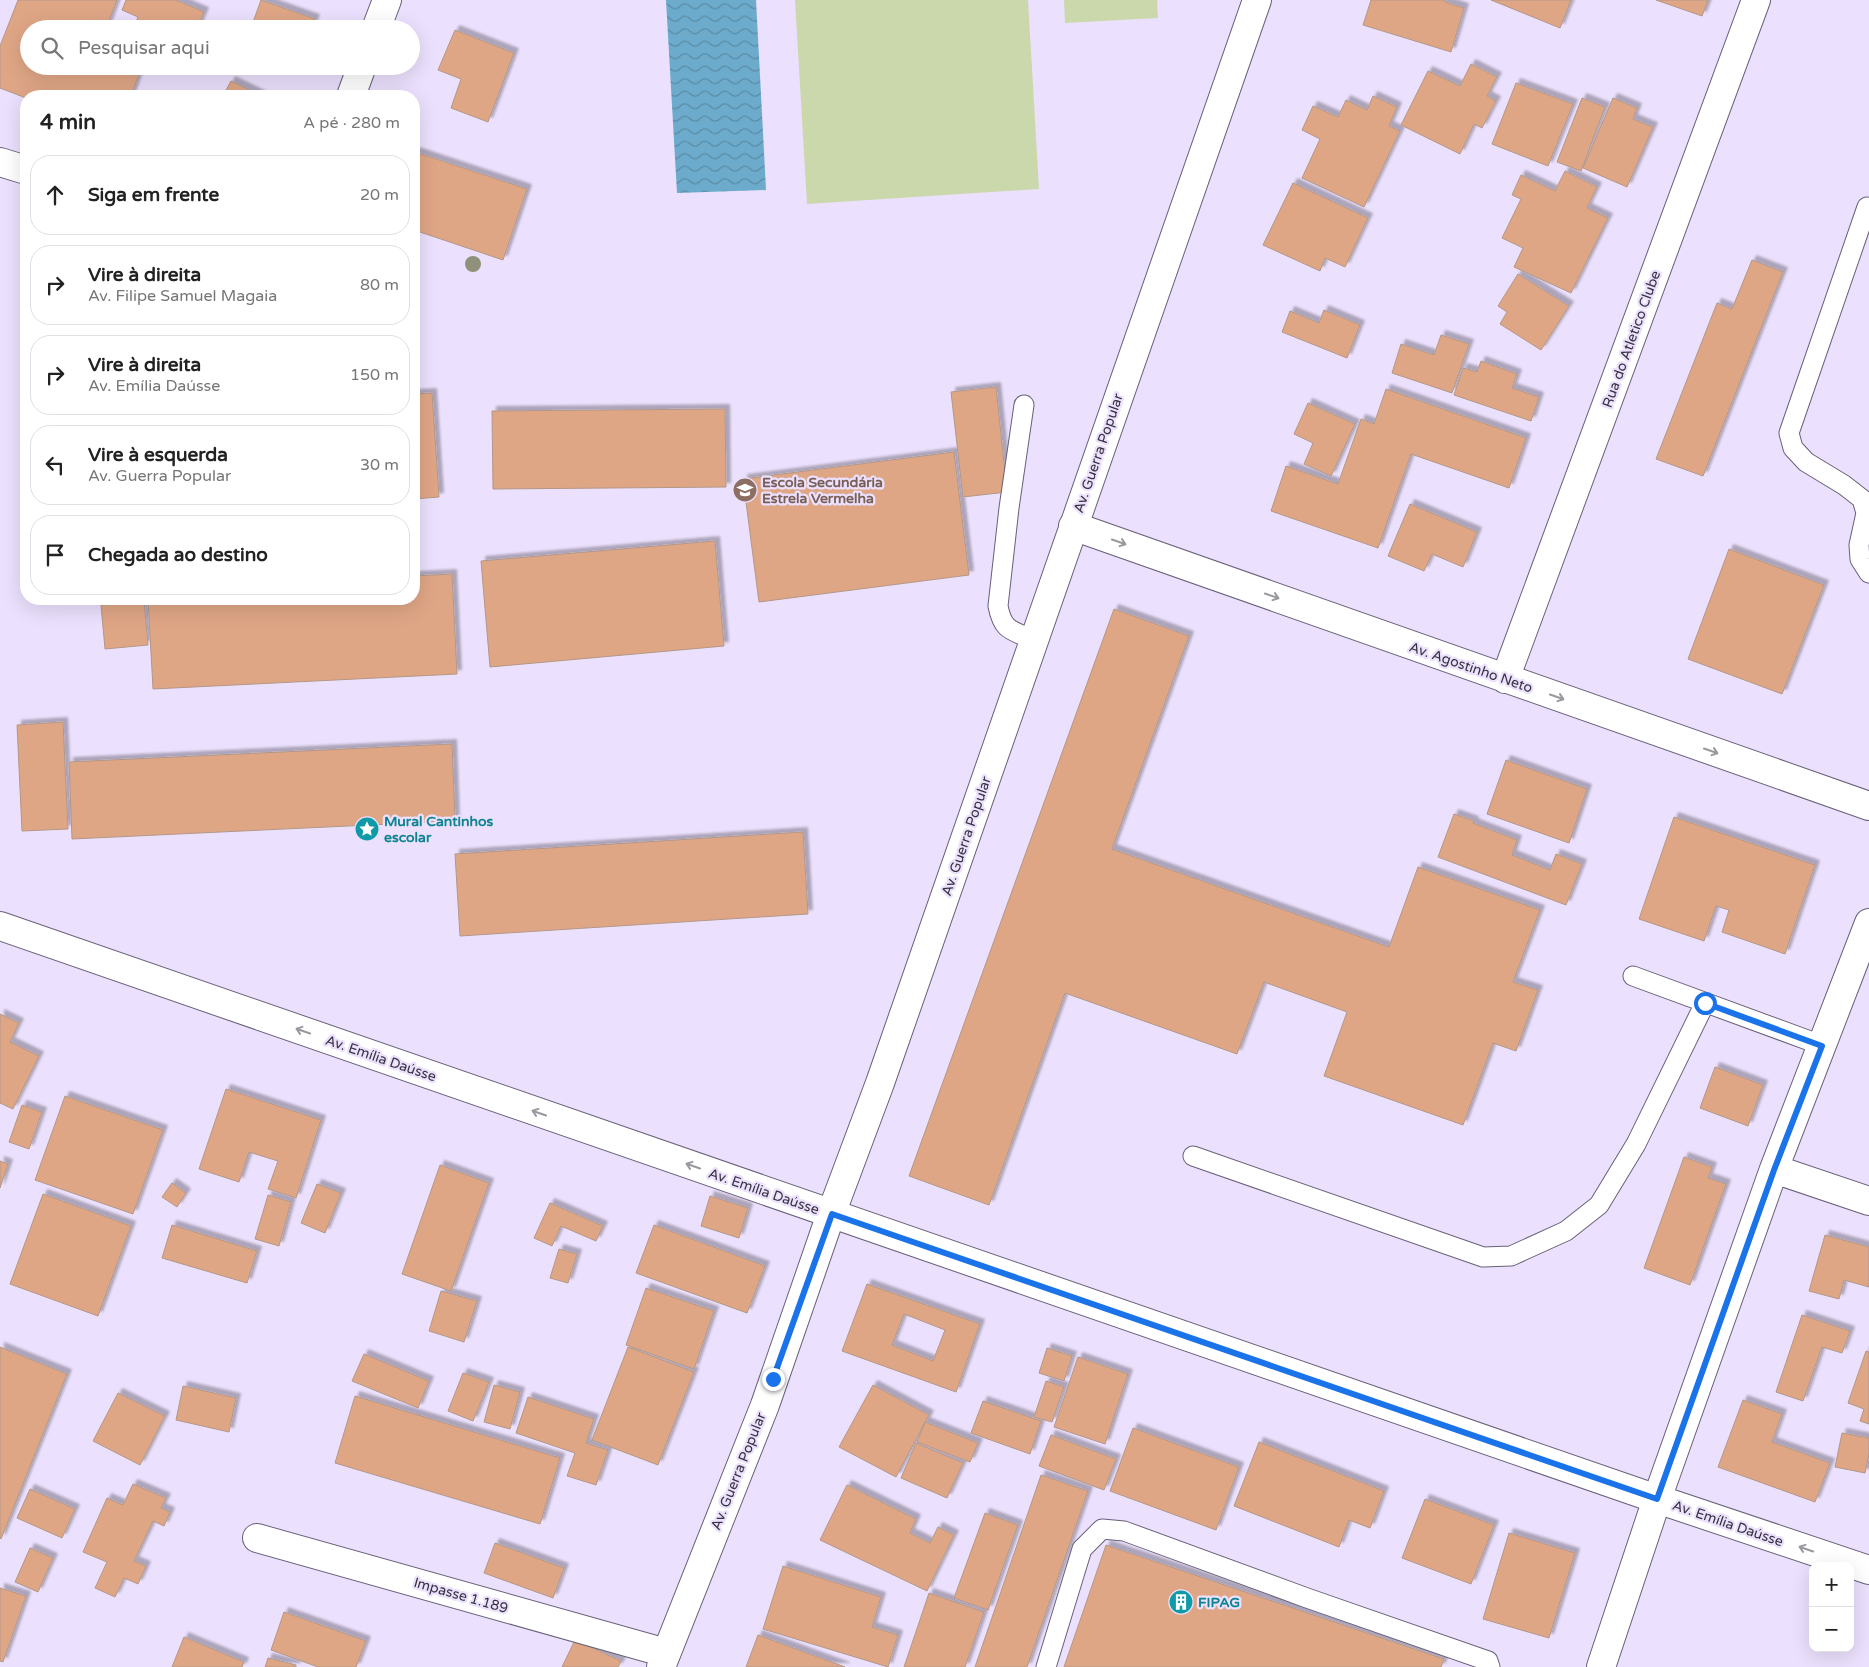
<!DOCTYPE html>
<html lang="pt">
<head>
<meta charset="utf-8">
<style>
	:root { --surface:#fff; --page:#f6f6f6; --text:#222; --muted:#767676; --line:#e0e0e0 }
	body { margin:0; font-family:"Varela Round",sans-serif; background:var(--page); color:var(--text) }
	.controls { position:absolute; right:15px; bottom:15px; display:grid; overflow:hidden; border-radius:10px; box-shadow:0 5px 20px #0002 }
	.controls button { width:45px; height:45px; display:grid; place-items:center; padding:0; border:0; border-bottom:1px solid var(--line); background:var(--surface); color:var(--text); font:25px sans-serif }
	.stop { position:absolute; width:15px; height:15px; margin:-11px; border:4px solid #1a73e8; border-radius:50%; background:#fff }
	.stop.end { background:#1a73e8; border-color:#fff; box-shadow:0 1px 5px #0008 }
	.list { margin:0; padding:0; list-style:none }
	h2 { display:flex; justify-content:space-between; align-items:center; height:65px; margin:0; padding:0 20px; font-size:21px }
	h2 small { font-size:16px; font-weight:400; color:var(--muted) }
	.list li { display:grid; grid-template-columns:32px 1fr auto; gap:15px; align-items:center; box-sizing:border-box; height:80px; margin:0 10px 10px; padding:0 10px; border:1px solid var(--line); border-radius:20px }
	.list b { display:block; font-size:19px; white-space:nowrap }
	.list p { margin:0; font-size:16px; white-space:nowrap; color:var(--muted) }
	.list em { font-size:16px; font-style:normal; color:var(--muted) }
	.icon { flex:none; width:28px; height:28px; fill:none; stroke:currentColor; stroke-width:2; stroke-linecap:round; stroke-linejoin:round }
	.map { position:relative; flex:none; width:1869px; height:1667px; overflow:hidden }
	.search { position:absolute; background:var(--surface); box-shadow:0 5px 20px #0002; left:20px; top:20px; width:400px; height:55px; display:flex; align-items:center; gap:12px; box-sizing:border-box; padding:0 18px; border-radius:28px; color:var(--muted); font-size:19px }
	.panel { position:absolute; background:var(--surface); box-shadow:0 5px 20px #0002; left:20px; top:90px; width:400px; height:515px; border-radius:20px }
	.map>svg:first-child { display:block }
	.pitch { fill:#cbd8ab }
	.water { fill:url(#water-waves) }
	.building { fill:#dfa686; stroke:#b39787; fill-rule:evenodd; filter:url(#shadow) }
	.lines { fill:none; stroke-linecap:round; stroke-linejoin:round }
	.lane-casing { stroke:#696078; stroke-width:21 }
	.street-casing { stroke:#696078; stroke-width:30 }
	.secondary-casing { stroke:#696078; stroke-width:30 }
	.lane { stroke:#fff; stroke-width:19 }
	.street { stroke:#fff; stroke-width:28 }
	.secondary { stroke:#fff; stroke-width:28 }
	.tree { fill:#8f917a }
	.oneway { stroke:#9a989e }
	.route { stroke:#1a73e8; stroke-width:6 }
	.labels { text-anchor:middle; stroke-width:4.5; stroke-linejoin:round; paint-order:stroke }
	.street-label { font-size:14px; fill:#36323d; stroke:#ebe0fd }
	.education-label { font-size:14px; font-weight:bold; fill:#785e54; stroke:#ebe0fd; text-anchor:start }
	.culture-label { font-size:14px; font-weight:bold; fill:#0d838f; stroke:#ebe0fd; text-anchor:start }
</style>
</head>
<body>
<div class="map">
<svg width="1869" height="1667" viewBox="0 0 1869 1667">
	<defs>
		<pattern id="water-waves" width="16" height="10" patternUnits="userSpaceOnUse" patternTransform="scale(1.25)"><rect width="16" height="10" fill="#6cabcb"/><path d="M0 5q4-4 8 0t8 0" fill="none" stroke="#5a8ca6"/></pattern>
		<filter id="shadow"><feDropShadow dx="4.5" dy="-4.5" stdDeviation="1" flood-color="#0004"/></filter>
	</defs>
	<rect width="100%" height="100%" fill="#ebe0fd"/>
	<path class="pitch" d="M795,0H1028L1039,189L807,204Z
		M1064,0H1157L1158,18L1065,23Z"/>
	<path class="water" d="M666,0H756L766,190L677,193Z"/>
	<path class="building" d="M18,0H117L106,29H29V66H142L131,96H26V98L0,88V46Z
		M126,0H176L204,12L197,29H133L138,17L122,10Z
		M261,0L315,19L311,29H265L252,25Z
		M1371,0H1446L1445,2L1464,8L1451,52L1363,25Z
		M1491,0H1571L1560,28Z
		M1656,0H1708L1702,16Z
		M455,30L514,53L488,122L451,108L461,79L438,70Z
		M1471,64L1497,77L1487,96L1496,101L1482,128L1474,124L1460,154L1401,125L1428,71L1460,86Z
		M231,81L262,96H223Z
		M1516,83L1573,104L1548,166L1492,144Z
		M1373,96L1397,107L1389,126L1400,131L1364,207L1302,178L1320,139L1302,130L1313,106L1338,117L1346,100L1367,110Z
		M1582,98L1605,107L1581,171L1557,162Z
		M1613,98L1637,108L1633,119L1653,127L1627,187L1583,168Z
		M415,152L527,189L503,260L414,230V157Z
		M1565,171L1597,187L1587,208L1608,218L1571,293L1514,267L1523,248L1502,238L1521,199L1512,195L1521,175L1555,191Z
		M1293,183L1368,218L1345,267L1325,258L1320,271L1263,245Z
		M1752,260L1783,272L1703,476L1656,459L1717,303L1732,309Z
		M1518,274L1569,306L1541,350L1500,324L1507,312L1498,306Z
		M1324,310L1360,325L1347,358L1282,332L1290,311L1319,323Z
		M1441,335L1469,344L1452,393L1392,373L1401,344L1434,355Z
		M1481,361L1517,374L1512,388L1539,397L1531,421L1454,395L1463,368L1477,372Z
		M996,387L1007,492L963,497L951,392Z
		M1386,389L1526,438L1509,488L1411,454L1378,548L1271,511L1286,466L1338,484L1361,419L1374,424Z
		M432,393L439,497L414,499V394Z
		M1308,403L1355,424L1331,476L1304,464L1313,443L1294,434Z
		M725,409L726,487L493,489L492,411Z
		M954,452L969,575L759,602L743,479Z
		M1410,504L1477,532L1463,567L1432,554L1424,571L1388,556Z
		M715,541L724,646L490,667L481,561Z
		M1729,549L1824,585L1782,694L1688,659Z
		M452,574L457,674L153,689L148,599H414V576Z
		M144,601L148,645L105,649L101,605Z
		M1114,609L1189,636L1112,849L1389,947L1418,867L1540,910L1513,982L1538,990L1516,1051L1493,1043L1463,1125L1324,1076L1347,1012L1264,982L1237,1054L1065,993L989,1205L909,1176Z
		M63,722L68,829L22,831L17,725Z
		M452,744L455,821L72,839L69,762Z
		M1506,760L1587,789L1569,843L1487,814Z
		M1454,814L1474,821L1473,823L1517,840L1512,855L1550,870L1556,854L1582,864L1566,905L1438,857Z
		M1674,817L1815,865L1785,954L1722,932L1729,910L1716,906L1704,941L1639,919Z
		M803,832L808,914L460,936L455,854Z
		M0,1014L19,1023L10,1042L39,1056L13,1109L0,1103Z
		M1715,1067L1763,1085L1748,1126L1700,1108Z
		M226,1089L321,1120L296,1198L268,1189L278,1161L249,1152L239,1182L199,1169Z
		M65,1096L163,1130L133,1214L35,1180Z
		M22,1105L42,1112L29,1149L9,1142Z
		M1684,1157L1712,1167L1708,1178L1726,1184L1690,1285L1644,1268Z
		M0,1161L8,1164L0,1188Z
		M440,1165L489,1183L451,1291L402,1274Z
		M172,1183L186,1193L177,1207L162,1197Z
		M317,1184L341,1193L325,1233L301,1223Z
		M43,1194L131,1226L98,1316L10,1284Z
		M268,1195L291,1202L279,1246L255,1239Z
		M710,1196L748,1208L739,1238L701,1226Z
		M550,1203L603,1226L596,1241L561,1226L552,1246L534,1238Z
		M172,1225L257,1251L247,1283L162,1258Z
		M654,1225L765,1266L747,1313L636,1273Z
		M1825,1235L1869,1247V1287L1844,1280L1839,1299L1809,1291Z
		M559,1249L577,1254L568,1283L550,1278Z
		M867,1284L980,1324L956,1392L842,1351ZM904,1314L945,1330L933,1361L892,1345Z
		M646,1288L714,1311L694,1369L626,1345Z
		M441,1291L477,1301L464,1342L429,1331Z
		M1802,1315L1850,1331L1842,1353L1822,1347L1803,1401L1776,1392Z
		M0,1347L67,1374L1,1539L0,1538Z
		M628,1347L694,1372L658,1465L592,1440Z
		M1047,1348L1072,1356L1064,1381L1039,1373Z
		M1866,1351L1869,1352V1424L1860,1421L1864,1409L1848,1403Z
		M364,1354L429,1381L418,1408L352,1381Z
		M1078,1357L1128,1374L1105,1444L1054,1427Z
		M463,1373L489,1382L473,1421L448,1411Z
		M1046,1381L1064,1387L1052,1422L1034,1417Z
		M494,1385L520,1392L510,1429L484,1422Z
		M873,1385L929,1415L896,1477L839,1447Z
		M183,1386L236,1398L229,1432L176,1420Z
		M118,1393L165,1416L140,1465L93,1441Z
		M355,1396L560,1458L540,1524L335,1463Z
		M528,1397L594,1419L586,1443L608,1450L596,1485L567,1476L575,1453L516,1433Z
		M1743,1400L1782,1414L1772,1442L1830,1463L1815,1502L1718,1467Z
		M983,1401L1041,1421L1030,1454L971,1433Z
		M925,1422L978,1443L970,1462L917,1442Z
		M1133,1428L1239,1467L1216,1530L1110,1491Z
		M1842,1433L1869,1438V1454L1865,1473L1835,1467Z
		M1051,1435L1116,1459L1104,1490L1039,1466Z
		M1259,1442L1384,1491L1370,1528L1349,1520L1339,1547L1234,1506Z
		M916,1443L963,1463L947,1498L901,1478Z
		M1041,1475L1088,1491L1027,1667H975Z
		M133,1484L166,1498L161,1508L170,1512L164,1526L153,1521L134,1561L146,1566L138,1584L124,1578L115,1597L95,1588L107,1562L83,1552L107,1498L123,1505Z
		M847,1485L916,1519L910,1533L930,1543L938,1527L954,1535L927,1591L820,1540Z
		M30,1489L75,1509L62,1538L17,1518Z
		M1425,1499L1494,1525L1471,1584L1402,1558Z
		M985,1513L1018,1525L988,1610L954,1598Z
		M1509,1533L1575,1553L1549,1638L1483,1619Z
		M495,1543L564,1568L553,1598L484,1573Z
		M1106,1545L1444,1659L1441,1667H1064Z
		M30,1548L53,1558L38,1592L15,1582Z
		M783,1566L881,1597L872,1627L898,1635L888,1667L763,1629Z
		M0,1588L26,1596L3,1662L0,1661Z
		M929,1593L984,1612L965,1667H904Z
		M284,1612L366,1641L356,1667H318L271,1650Z
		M758,1635L845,1667H746Z
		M184,1637L244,1662L242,1667H172Z
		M575,1640L621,1661L618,1667H562Z
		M268,1658L296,1665V1667H265Z"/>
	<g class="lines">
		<defs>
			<path id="lane" d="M1867,207L1789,433L1793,448L1806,462L1844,485L1862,499L1866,513L1859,545L1860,559L1869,573
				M1024,405L1009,508L998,606C1003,632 1012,630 1034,640
				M1633,976L1821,1045
				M1193,1156L1483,1257L1511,1256L1566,1231L1599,1205L1636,1144L1705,1003
				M1046,1667L1082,1549L1102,1529L1124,1531L1307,1598L1488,1661L1490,1667"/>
			<path id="street" d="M376,29L387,0
				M351,96L362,66
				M0,162L26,170
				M1073,526L1869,806
				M1505,679L1756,0
				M0,926L1657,1499L1869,1570
				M1774,1169L1869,1201
				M257,1538L666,1653
				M1601,1667L1657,1499L1774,1169L1869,923"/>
			<path id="secondary" d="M661,1667L765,1405L831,1214L880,1083L1257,0"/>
		</defs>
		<use href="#lane" class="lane-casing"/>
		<use href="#street" class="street-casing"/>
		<use href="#secondary" class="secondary-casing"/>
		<use href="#lane" class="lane"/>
		<use href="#street" class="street"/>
		<use href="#secondary" class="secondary"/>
	</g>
	<circle class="tree" cx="473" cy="264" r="8"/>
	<defs><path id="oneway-shaft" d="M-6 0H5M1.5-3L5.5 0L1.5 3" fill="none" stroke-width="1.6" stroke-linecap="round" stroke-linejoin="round" transform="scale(1.25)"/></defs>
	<g class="oneway">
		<use href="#oneway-shaft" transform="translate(1119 542) rotate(19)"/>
		<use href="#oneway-shaft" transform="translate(1272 596) rotate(19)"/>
		<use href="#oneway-shaft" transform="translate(1557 697) rotate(19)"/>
		<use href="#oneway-shaft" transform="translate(1711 751) rotate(19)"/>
		<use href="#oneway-shaft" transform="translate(303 1031) rotate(-161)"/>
		<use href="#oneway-shaft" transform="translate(539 1113) rotate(-161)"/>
		<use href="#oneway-shaft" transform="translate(693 1166) rotate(-161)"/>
		<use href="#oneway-shaft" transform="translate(1806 1549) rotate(-161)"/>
	</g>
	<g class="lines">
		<path class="route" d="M773,1379L832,1214L1657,1499L1774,1170L1822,1046L1705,1003"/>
	</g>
	<defs>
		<symbol id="school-disc" viewBox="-11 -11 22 22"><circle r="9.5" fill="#8d6e63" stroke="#ebe0fd"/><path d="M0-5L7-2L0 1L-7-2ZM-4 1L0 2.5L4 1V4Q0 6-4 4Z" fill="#fff"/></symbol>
		<symbol id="sight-disc" viewBox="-11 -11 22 22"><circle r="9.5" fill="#0f9aa8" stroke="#ebe0fd"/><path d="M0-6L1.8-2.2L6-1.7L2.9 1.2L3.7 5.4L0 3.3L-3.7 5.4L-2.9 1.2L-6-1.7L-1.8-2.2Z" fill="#fff"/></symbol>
		<symbol id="building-disc" viewBox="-11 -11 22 22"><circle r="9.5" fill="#0f9aa8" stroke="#ebe0fd"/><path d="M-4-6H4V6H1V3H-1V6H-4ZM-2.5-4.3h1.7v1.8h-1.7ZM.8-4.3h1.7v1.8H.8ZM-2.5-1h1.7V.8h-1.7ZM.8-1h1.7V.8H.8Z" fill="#fff"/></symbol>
	</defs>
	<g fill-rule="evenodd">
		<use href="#school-disc" x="731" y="476" width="28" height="28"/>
		<use href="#sight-disc" x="353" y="815" width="28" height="28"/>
		<use href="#building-disc" x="1167" y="1588" width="28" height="28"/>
	</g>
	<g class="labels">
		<g class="street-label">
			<text transform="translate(1631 339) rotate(-70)" y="5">Rua do Atletico Clube</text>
			<text transform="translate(1098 453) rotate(-71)" y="5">Av. Guerra Popular</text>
			<text transform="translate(1471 667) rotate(19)" y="5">Av. Agostinho Neto</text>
			<text transform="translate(966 836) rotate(-71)" y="5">Av. Guerra Popular</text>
			<text transform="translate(381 1058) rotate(19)" y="5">Av. Emília Daússe</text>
			<text transform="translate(764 1191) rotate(19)" y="5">Av. Emília Daússe</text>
			<text transform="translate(738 1471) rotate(-68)" y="5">Av. Guerra Popular</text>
			<text transform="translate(1728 1523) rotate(19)" y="5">Av. Emília Daússe</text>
			<text transform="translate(461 1595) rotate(16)" y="5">Impasse 1.189</text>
		</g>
		<g class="education-label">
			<text x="762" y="487">Escola Secundária<tspan x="762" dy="16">Estrela Vermelha</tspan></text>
		</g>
		<g class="culture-label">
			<text x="384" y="826">Mural Cantinhos<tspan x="384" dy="16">escolar</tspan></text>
			<text x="1198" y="1607">FIPAG</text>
		</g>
	</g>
</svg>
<div class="controls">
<button>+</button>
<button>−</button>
</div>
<div class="stop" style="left:1705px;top:1003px"></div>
<div class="stop end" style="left:773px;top:1379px"></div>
<div class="search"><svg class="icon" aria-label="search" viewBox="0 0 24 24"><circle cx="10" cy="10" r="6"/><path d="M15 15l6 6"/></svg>Pesquisar aqui</div>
<section class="panel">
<h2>4 min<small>A pé · 280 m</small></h2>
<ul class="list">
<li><svg class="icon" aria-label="ahead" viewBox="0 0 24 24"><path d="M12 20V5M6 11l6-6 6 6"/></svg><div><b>Siga em frente</b></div><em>20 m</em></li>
<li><svg class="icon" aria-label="right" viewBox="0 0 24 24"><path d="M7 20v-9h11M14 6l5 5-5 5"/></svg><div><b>Vire à direita</b><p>Av. Filipe Samuel Magaia</p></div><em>80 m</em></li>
<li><svg class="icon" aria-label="right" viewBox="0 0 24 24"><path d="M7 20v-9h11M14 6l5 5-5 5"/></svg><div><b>Vire à direita</b><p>Av. Emília Daússe</p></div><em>150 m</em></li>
<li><svg class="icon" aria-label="left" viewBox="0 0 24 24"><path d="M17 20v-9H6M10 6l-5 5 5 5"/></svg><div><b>Vire à esquerda</b><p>Av. Guerra Popular</p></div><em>30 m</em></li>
<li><svg class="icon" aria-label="arrive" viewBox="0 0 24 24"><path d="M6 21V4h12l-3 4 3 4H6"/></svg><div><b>Chegada ao destino</b></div></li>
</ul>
</section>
</div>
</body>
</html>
